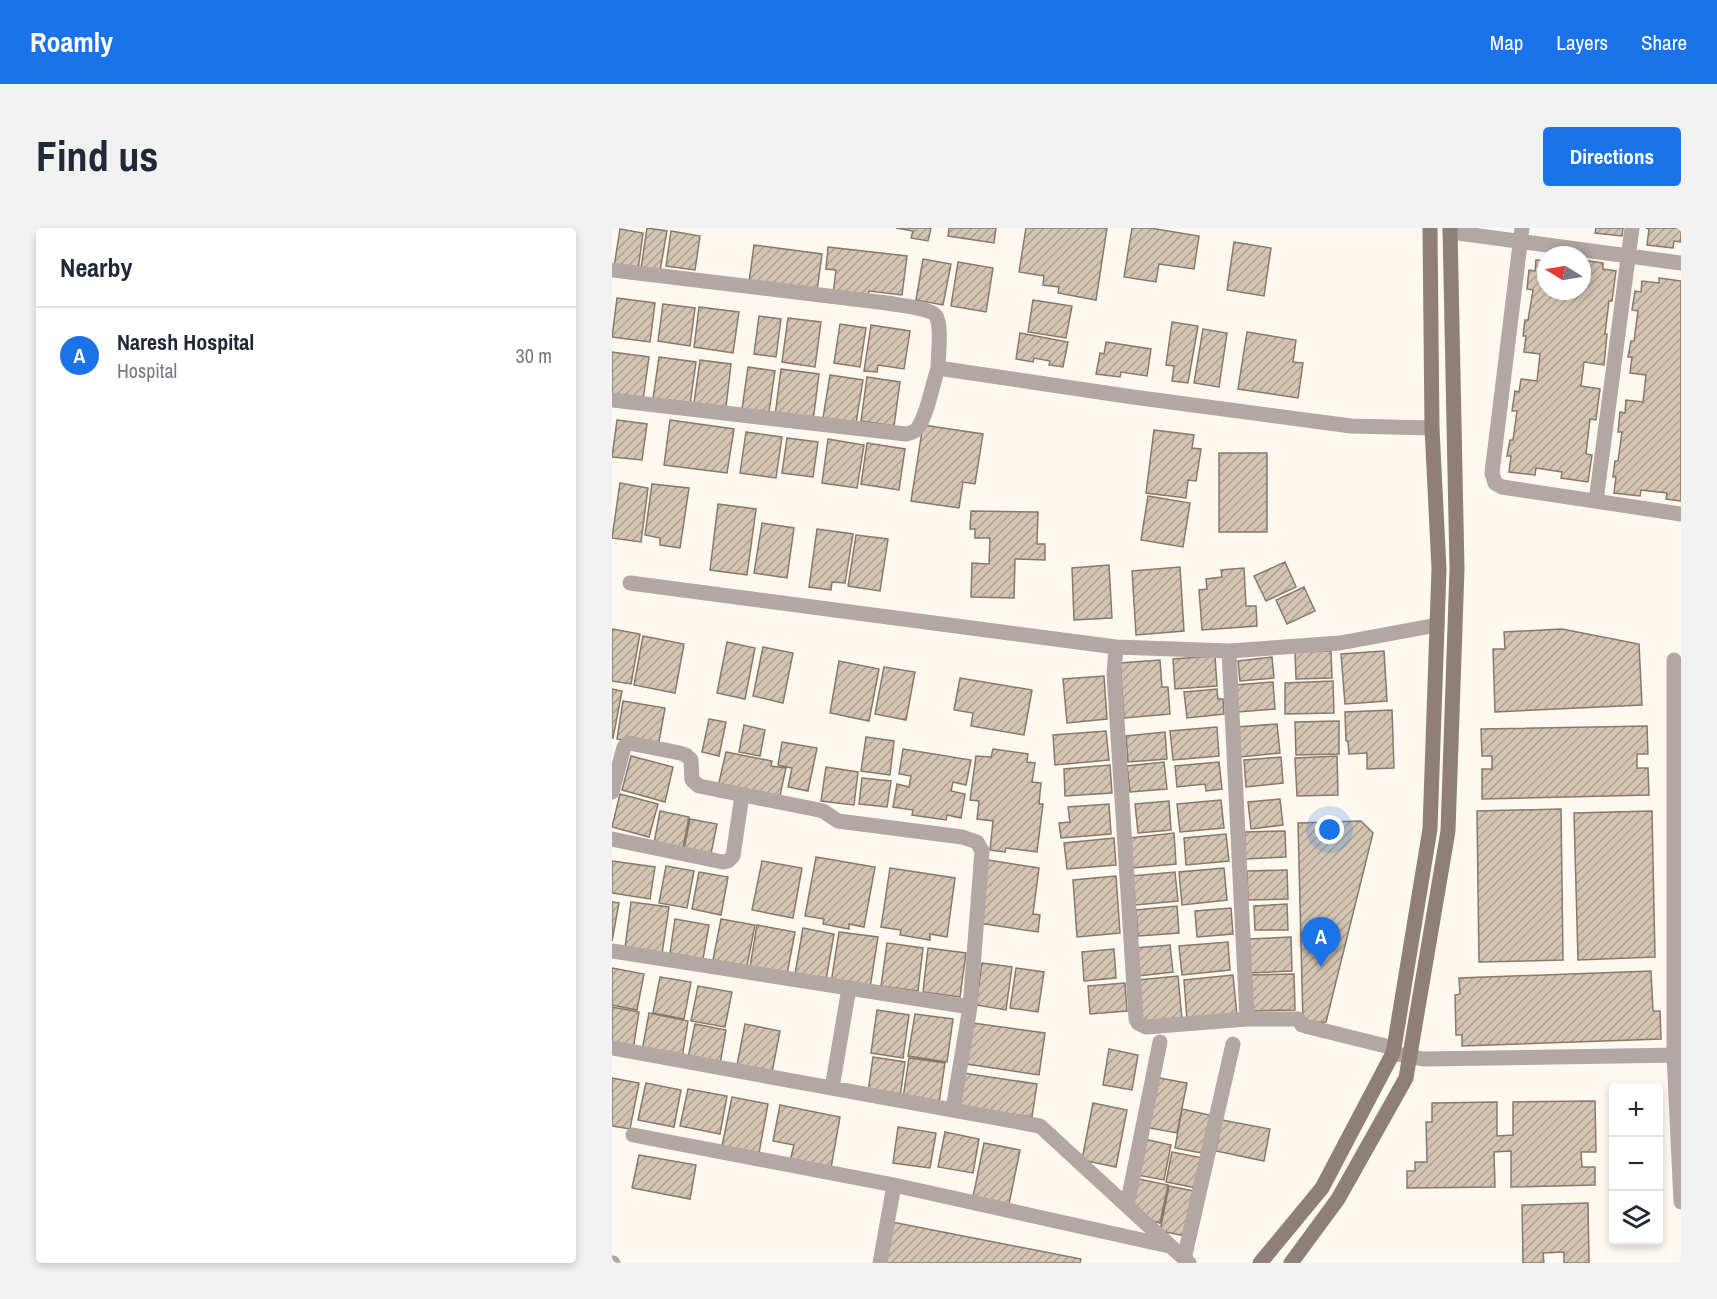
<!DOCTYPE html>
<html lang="en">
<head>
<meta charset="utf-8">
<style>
	:root { --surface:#fff; --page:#f2f2f3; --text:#1f2937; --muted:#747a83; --line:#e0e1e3; --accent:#1a73e8 }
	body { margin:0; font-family:"Archivo Narrow",sans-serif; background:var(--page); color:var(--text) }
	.controls { position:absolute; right:18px; bottom:18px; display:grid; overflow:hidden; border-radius:6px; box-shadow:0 3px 9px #0003 }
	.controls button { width:54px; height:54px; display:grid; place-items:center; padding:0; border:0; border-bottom:2px solid var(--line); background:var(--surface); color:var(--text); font:30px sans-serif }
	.compass { position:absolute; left:925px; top:18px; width:54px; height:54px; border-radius:50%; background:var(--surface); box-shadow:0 3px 9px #0003; rotate:281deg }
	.you { position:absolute; left:718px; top:602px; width:21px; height:21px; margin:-15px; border:4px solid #fff; border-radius:50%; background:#1a73e8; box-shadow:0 0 0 9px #1a73e833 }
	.badge { display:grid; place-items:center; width:39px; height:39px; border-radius:50%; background:var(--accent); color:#fff; font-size:20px; font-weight:700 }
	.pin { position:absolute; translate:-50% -50px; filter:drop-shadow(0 2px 3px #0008) }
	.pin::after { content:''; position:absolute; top:32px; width:21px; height:18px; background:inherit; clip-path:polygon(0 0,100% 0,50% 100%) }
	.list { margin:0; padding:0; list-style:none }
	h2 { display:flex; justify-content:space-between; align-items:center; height:78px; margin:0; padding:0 24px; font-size:26px }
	h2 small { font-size:20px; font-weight:400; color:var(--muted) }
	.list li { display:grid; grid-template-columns:39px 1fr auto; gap:18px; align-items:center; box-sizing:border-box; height:96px; padding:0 24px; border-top:2px solid var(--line) }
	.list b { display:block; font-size:22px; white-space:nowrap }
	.list p { margin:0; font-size:20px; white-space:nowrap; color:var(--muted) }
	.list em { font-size:20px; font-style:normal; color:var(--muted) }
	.icon { flex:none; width:33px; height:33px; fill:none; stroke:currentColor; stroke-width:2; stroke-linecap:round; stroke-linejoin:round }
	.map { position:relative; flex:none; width:1069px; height:1035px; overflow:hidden; border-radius:6px }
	header { display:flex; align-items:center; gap:36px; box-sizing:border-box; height:84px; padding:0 30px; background:var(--accent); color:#fff }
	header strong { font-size:28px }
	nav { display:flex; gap:33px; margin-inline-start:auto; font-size:21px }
	.intro { display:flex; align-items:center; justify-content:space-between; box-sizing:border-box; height:144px; padding:0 36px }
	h1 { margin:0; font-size:42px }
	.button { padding:15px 27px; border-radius:6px; background:var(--accent); color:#fff; font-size:21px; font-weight:700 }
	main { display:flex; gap:36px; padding:0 36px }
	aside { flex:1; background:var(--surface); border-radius:6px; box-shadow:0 3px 9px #0003 }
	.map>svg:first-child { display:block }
	.building { fill:url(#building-hatch); stroke:#887968; stroke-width:1.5 }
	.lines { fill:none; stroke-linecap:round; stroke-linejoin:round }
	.street { stroke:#b2a7a3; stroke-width:15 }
	.secondary { stroke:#8f7f79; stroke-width:15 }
</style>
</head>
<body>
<header>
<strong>Roamly</strong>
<nav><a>Map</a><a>Layers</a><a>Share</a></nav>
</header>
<div class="intro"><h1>Find us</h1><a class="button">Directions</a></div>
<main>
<aside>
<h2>Nearby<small></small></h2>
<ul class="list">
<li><span class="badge">A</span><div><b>Naresh Hospital</b><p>Hospital</p></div><em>30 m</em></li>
</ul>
</aside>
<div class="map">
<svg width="1069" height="1035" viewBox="0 0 1069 1035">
	<defs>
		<pattern id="building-hatch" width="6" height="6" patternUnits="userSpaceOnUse" patternTransform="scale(1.5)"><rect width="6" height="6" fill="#d4c4b2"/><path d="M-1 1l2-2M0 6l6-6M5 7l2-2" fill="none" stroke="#ada091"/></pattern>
	</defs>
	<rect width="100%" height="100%" fill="#fef8f0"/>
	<path class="building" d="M35,0L55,3L48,43L29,40Z
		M284,0H319L316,13L299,10L301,3Z
		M337,0H384L382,15L336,8Z
		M414,0H495L484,72L446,65L447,59L431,57L432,48L407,44Z
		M520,0H538L587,8L582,41L547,36L544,54L512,49Z
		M984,0H1011L1010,8L983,5Z
		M1034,0H1069V14L1062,13L1061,20L1035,17L1037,1Z
		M8,1L31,5L26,42L2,39Z
		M59,3L88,8L83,42L54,38Z
		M622,14L659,20L652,68L615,62Z
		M142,17L210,26L205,63L137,54Z
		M216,19L295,28L290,67L257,63L256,69L221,66L224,42L214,41Z
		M311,31L339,36L331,77L304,72Z
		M924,32L934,33V63H970V32L991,35V41L1004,43L1000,73H997L993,106H995L992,137L972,134L969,158L988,161L984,192L978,191L974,226L980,227L976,254L949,250L950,244L924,240L923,247L897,244L899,228H895L898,212H901L905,183H900L903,163L907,164L909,151L925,153L928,126L912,124L914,108H911L913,92H916L921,62L915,61L917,42L923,43Z
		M346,34L381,40L374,84L339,78Z
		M1047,50L1069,53V273L1054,271L1055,265L1029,262L1028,268L1002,265L1004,249H1001L1003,233H1006L1010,204H1006L1008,184L1013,185L1014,172L1031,174L1034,147L1018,145L1020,129H1016L1019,113H1022L1026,83L1020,82L1023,63L1029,64L1030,53L1047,55Z
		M5,70L43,75L38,114L0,109Z
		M421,72L460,78L454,110L416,104Z
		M51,76L83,80L78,118L46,113Z
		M87,79L127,84L121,125L82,119Z
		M147,88L169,91L164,129L142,126Z
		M176,90L209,94L203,139L170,134Z
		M560,94L586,98L576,155L560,153L562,138L554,137Z
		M228,96L254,100L248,139L222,135Z
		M259,97L298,103L292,141L266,137L265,144L252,143Z
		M591,101L615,105L607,159L582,155Z
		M635,104L684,112L681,134L691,135L686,170L626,161Z
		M408,105L456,114L451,139L437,137L438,133L422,130L421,134L404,131Z
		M494,114L539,121L535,148L509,144L508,149L484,146L488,125L492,126Z
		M0,124L37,129L31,172L0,168Z
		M47,129L84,134L78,177L41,171Z
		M88,132L119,136L114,179L82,175Z
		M136,139L163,143L157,184L130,181Z
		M169,141L207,146L201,193L163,188Z
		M218,147L251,152L244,195L211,190Z
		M255,149L288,154L282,198L249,193Z
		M5,192L35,196L30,232L0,229Z
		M58,192L122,201L115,245L52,237Z
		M311,197L371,206L363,256L351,254L347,280L299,273Z
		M542,202L582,207L580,220L589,221L584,253L576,252L574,270L534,265Z
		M134,204L170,209L164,250L128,245Z
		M175,210L206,214L201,249L170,245Z
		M216,211L252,217L245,260L210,255Z
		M255,215L293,221L287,262L249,256Z
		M607,225H655V304H607Z
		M8,255L36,260L29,314L0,310Z
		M40,256L77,260L68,320L48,317V310L33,307Z
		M536,268L578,275L571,319L529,312Z
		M106,276L144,281L135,347L98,342Z
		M359,283L426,284L425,316H433V332L403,331L402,370L359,369L360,335L377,336L378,310H363V301H358Z
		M150,295L182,300L175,350L142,345Z
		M205,301L241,306L233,355L220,354L219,362L197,359Z
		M244,307L276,311L268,363L236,358Z
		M673,334L684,359L654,373L642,348Z
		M497,337L500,390L462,392L460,340Z
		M568,339L572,403L524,407L520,343Z
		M632,340L634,378H644L645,398L590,402L587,362L595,361L594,351L610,349L609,342Z
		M692,359L703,383L675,396L664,372Z
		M0,401L28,406L19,456L0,453Z
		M950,401L1027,416L1030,477L883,484L881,421H893L892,404Z
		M31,408L72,416L63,465L22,457Z
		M115,414L143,420L133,471L105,465Z
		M151,419L181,425L171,475L141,468Z
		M719,423L720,450L684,451L683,424Z
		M772,423L775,473L733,476L729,426Z
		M603,428L605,458L563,461L561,431Z
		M660,429L662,450L628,453L626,433Z
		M548,432L550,459H556L558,486L512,490L508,435Z
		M227,433L267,441L257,493L218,485Z
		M272,439L303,444L294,492L263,486Z
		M492,448L495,491L455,495L451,451Z
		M348,450L420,462L412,507L359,498L361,485L342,482Z
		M721,453L722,485L673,486V455Z
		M661,454L663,481L626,484L623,457Z
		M0,461L10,463L1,510H0Z
		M605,461L606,471H611L612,486L575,490L572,464Z
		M11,473L53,480L46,519L5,511Z
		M780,482L782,540L755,541V525L737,526L736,513H734L733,484Z
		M97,491L114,494L107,528L90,524Z
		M727,493V526L684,527L683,494Z
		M665,496L668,525L628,529L625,499Z
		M132,497L153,502L148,528L127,524Z
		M1035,498L1036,526H1025V540H1036L1037,567L870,571V541H880V528H870L869,501Z
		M605,499L607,528L561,532L558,503Z
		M494,503L497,532L443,537L441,507Z
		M553,504L555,531L516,534L514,508Z
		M254,509L282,513L278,547L249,543Z
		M170,514L205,520L196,563L176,559L180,540L166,537Z
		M291,521L359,532L354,557L341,554L339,563L353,566L349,590L335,587L334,592L300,587L301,582L281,579L285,556L297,559L299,548L287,546Z
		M381,521L416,526L415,534L423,535L420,554L429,555L427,576H431L425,624L394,620L393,624L378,622L381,593L365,591L367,573L358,572L364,528L379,529Z
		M114,524L160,533L159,538L174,540L167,572L106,559Z
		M19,528L61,539L53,574L10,562Z
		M725,528L726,567L685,568L683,530Z
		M669,529L671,555L634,559L632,532Z
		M552,534L555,561L518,564L515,538Z
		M607,534L610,561L594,563L593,556L565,559L563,538Z
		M498,537L500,565L453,568L452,541Z
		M214,539L246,544L242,577L209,573Z
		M250,550L279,553L275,579L247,576Z
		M8,566L46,576L37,609L0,599Z
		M668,571L671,597L639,601L636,574Z
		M609,572L612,600L568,604L565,576Z
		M557,573L559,602L526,605L523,576Z
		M497,576L499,606L449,610L447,595L458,594L456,579Z
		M949,581L951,732L867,734L865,583Z
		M48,583L77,589L71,620L42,615Z
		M1040,583L1043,729L966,732L962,585Z
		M78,591L105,596L99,626L72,621Z
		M749,593L761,605L714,794L691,795L686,595Z
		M673,603L674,629L633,631V604Z
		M562,605L564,636L520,640L518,610Z
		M614,606L617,633L574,637L572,610Z
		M502,610L504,637L455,641L452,615Z
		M204,629L263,639L252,699L237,696V701L211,696L212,691L193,688Z
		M376,632L427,640L421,686L428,687L426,704L367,695Z
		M0,633L43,639L38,671L0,665Z
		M150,633L190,640L181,690L140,682Z
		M54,638L82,643L75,680L47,675Z
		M278,640L343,650L335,709L318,706V712L288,707L289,702L269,699Z
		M612,640L615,672L570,677L567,644Z
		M675,642L676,671L636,672L635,643Z
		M87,644L116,649L109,687L80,681Z
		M563,644L566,673L523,677L520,648Z
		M504,648L508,705L465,709L461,652Z
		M0,674L7,675L0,713Z
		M19,674L57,679L50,726L13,720Z
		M675,676L676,702H643L642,678Z
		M565,678L567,705L526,708L524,682Z
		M619,680L621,706L585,709L583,683Z
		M63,691L97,697L91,731L58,725Z
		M109,691L143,697L135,738L101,732Z
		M145,697L183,704L175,746L138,739Z
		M191,700L222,706L214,752L183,746Z
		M227,704L266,709L258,760L219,755Z
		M679,709L680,743L637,745L636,711Z
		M616,714L618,742L570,747L567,718Z
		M275,715L311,720L306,763L269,758Z
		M558,717L561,744L526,748L523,720Z
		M316,720L354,725L348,769L311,764Z
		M502,721L504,750L472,753L470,724Z
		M370,735L400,739L394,782L364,777Z
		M0,740L32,746L25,782L0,777Z
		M404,740L432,744L426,784L398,780Z
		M1039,743L1041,783H1048L1049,811L850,818V807H844L843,767L848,766L847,750Z
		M682,746L683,782L638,783L637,747Z
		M621,747L625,788L575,792L572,752Z
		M566,748L570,792L530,796L526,752Z
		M48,749L79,754L72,791L41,785Z
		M513,755L515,783L478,786L476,758Z
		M86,758L120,764L113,799L79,793Z
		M0,779L27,784L21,822L0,818Z
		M265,782L297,787L291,830L259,825Z
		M37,785L76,793L70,830L30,823Z
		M303,786L341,791L335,834L296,828Z
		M361,795L433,805L427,847L355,836Z
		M83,796L114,802L108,836L76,830Z
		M133,796L168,803L160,844L125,837Z
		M497,821L526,827L520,862L491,857Z
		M261,829L293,834L288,869L256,864Z
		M297,830L333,835L327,875L291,870Z
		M351,845L425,856L420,889L347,879Z
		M542,849L575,855L565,905L532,899Z
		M0,850L27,855L18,901L0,898Z
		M34,855L69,862L62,899L26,892Z
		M76,861L115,868L108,906L68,898Z
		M120,869L156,876L147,925L110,918Z
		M983,873L984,924H969L970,939H983V957L899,959V923L882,924L883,959L795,960V943H803V934H815L814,894H820V875L885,874V908L901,907V874Z
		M481,875L515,882L504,939L470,932Z
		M168,877L228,889L219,940L178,933L182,917L161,913Z
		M570,881L602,888L595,926L563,920Z
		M610,892L658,901L652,933L604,923Z
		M286,899L324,905L318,940L281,935Z
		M333,904L367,911L361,945L326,939Z
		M532,911L559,917L552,952L525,947Z
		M372,915L408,922L397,976L361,969Z
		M560,924L591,930L585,960L554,954Z
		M27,927L84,937L78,971L20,960Z
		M522,950L556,957L548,995L537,992L516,978Z
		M557,958L582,963L574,1008L548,1003Z
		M976,975L977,1035H952V1024L931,1025L932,1035H911L910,977Z
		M280,994L469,1031L468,1035H272Z"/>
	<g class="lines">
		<path class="street" d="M910,0L880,245L883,255L890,259L1069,286
			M838,4L1069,35
			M0,42L275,75C286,77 319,80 324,88C330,97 326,129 326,140L521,169L739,198L820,200
			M0,172L294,206C299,205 300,205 304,202C314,192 321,155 326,140
			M984,273L1020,0
			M18,355L504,419L617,423L728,415L825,397
			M504,419L502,445L524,791L526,795L534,799L635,791H686L690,797L693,798L782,820
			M617,423L635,791
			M1062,432V827L1069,974
			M0,564L12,519L17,515L68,525L74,527L79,532L80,552L87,558L202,581L211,583L226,593L350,609L365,614L370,623L358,779
			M0,611L111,634L116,633L121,628L130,567
			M0,723L358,779L341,881
			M0,820L428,898L577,1035
			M785,826L811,831L1069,827
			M220,860L237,760
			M21,907L282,957
			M515,978L548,814
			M572,1031L621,816
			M0,1035H1
			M268,1035L282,957L557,1018"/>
		<path class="secondary" d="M648,1035L710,960L781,825L782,820L818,601L827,341L820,200L818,0
			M679,1035L726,971L794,850L836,603L845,341L838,0"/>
	</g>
</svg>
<div class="controls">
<button>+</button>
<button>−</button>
<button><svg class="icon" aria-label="layers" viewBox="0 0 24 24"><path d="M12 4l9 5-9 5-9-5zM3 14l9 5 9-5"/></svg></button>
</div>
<svg class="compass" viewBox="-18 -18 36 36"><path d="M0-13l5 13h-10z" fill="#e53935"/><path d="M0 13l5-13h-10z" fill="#747a83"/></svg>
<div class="you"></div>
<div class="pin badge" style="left:709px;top:739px">A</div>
</div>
</main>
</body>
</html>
